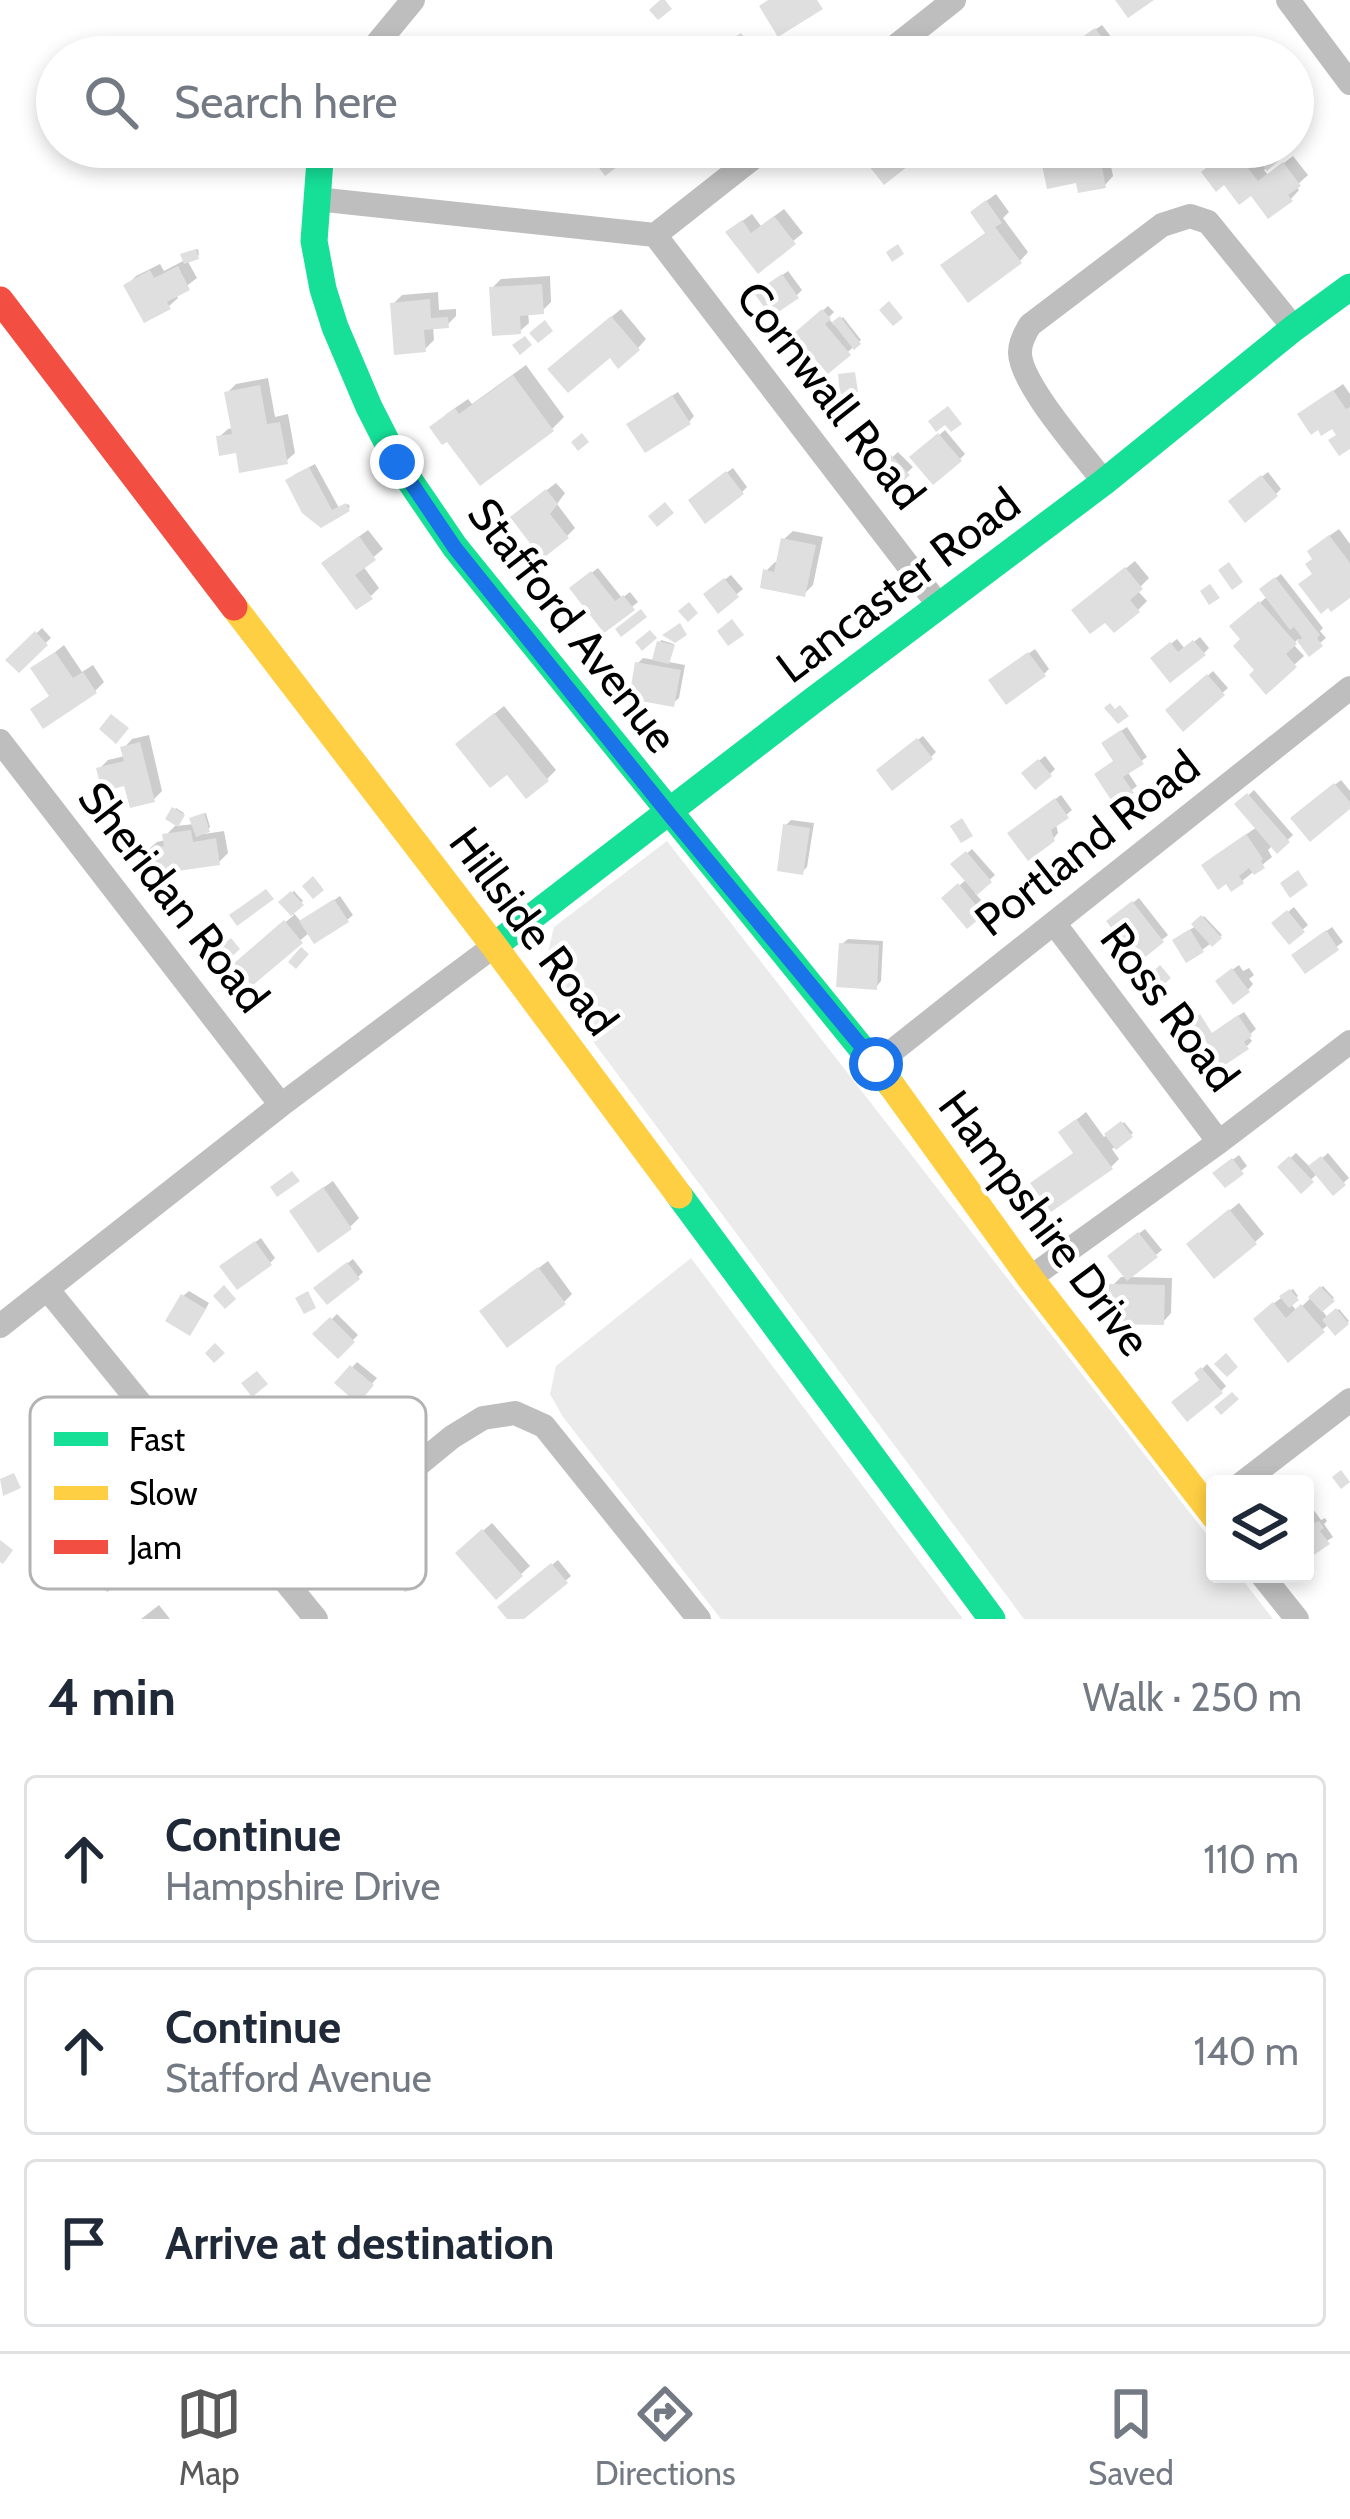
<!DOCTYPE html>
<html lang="en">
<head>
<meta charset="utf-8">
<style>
	:root { --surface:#fff; --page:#f6f6f7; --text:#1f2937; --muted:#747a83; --line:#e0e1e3; --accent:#595959 }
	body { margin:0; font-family:Cabin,sans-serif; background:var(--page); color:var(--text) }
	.controls { position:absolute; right:36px; bottom:36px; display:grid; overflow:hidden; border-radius:12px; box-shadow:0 6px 18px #0003 }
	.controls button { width:108px; height:108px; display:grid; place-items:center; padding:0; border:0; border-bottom:3px solid var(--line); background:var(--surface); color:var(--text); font:60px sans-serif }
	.stop { position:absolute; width:36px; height:36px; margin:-27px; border:9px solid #1a73e8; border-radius:50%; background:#fff }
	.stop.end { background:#1a73e8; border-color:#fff; box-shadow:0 3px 12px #0008 }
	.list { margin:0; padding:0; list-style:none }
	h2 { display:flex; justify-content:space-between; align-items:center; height:156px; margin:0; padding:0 48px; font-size:51px }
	h2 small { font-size:39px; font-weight:400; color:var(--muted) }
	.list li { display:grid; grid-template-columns:78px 1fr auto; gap:36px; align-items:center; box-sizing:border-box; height:168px; margin:0 24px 24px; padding:0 24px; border:3px solid var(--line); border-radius:12px }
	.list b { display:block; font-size:45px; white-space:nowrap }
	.list p { margin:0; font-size:39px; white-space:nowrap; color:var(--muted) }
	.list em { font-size:39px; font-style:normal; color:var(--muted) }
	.icon { flex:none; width:66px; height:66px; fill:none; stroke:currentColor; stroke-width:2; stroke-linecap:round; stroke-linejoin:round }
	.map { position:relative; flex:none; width:1350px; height:1619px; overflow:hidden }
	.search { position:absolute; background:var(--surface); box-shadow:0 6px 18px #0003; left:36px; right:36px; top:36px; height:132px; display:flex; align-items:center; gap:30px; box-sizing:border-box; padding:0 42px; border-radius:66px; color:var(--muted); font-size:45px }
	.sheet { height:732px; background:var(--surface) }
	nav { display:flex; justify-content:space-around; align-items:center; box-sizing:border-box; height:168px; border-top:3px solid var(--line); background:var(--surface); font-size:33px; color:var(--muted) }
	nav a { display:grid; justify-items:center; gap:6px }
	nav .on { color:var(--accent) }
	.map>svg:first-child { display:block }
	.green { fill:#ebebeb }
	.shadow { fill:#0003 }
	.building { fill:#dfdfdf }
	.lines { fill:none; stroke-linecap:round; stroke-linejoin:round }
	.street { stroke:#bebebe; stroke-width:24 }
	.fast { stroke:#16e098; stroke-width:27 }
	.slow { stroke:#ffcf43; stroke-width:27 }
	.jam { stroke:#f24e42; stroke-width:27 }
	.route { stroke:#1a73e8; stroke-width:15 }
	.labels { text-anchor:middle; stroke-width:9; stroke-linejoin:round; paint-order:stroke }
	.street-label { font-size:45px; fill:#000; stroke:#fff }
	.key { fill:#fff; stroke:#b2b2b2; stroke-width:3 }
	.key-label { font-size:33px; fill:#000 }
</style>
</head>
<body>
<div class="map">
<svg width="1350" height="1619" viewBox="0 0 1350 1619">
	<rect width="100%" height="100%" fill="#fff"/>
	<path class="green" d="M667,841L1215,1545V1574H1238L1273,1619H1024L571,1012L545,964L554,927Z
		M691,1258L963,1619H721L563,1417L550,1394L556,1366Z"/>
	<path class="shadow" d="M1102,25L1112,38L1103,46L1107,52L1102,57H1092L1084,37Z
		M1025,37L1026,57H1001L1000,44L1006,38Z
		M634,39L642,51L635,57H611L615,50Z
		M588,147H623L628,154L623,159Z
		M1058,147H1107L1113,176L1105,185L1078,180L1043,157L1052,148Z
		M1235,147H1288L1264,170L1268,175L1293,156L1308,175L1296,186L1299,190L1291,199L1251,192L1213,163Z
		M996,194L1009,212L1003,218L1028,252L1020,261L987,231L982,204Z
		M784,209L803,233L758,270L738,224L752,214L761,226Z
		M198,249L199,255L187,260L197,278L176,294L178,298L169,306L127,285L136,276L160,264L164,271L185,260V253Z
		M788,271L802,290L797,295L763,289Z
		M550,276L551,302L542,311L528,312L529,323L520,331L492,288L501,279Z
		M438,292L439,310L456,309V316L447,325L433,326L434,340L425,349L393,304L402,295Z
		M828,306L834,312L828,318L834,325L843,317L861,340L828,370L797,334Z
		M621,309L646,339L638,348L560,360Z
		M526,365L564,417L552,429L448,438L445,415L468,399L472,404Z
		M268,378L275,417L288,414L295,453L286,461L238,450L219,437L228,429L234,428L227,393L236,384Z
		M1343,384L1350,394V445L1333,424L1301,414Z
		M678,392L694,416L689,422L635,420Z
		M945,430L965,454L960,459L914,457Z
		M898,452L913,467L894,485L879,470Z
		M315,464L339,508L348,504L350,507L336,517L294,475Z
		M733,468L747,487L742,492L697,495Z
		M1268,472L1281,489L1276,494L1237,496Z
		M556,483L565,493L557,504L575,528L567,536L522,509Z
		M1339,529L1350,544V595L1316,558L1319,543Z
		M368,530L383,549L363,566L379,588L371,596L334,555Z
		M793,531L823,537L813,585L804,594L766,571L775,562L779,563L784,539Z
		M1135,561L1149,578L1137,590L1147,601L1138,610L1106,618L1084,602Z
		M598,568L622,598L630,592L638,602L605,629L578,583Z
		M1281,574L1323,628L1320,631L1326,638L1309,652L1298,639L1293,644L1304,656L1266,690L1244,639L1242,618L1268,596V584Z
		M731,575L743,589L718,609L712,589Z
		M42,628L51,638L19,669L9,660Z
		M1200,637L1209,648L1204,653H1159L1177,639L1185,649Z
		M661,640L674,644L669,662L685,665L679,698L673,703L638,663L643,658L655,660Z
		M64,645L82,672L93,665L104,682L95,691L34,709L51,695L34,669Z
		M1035,649L1049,669L1044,674L997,676Z
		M1213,671L1228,688L1183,727L1169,711Z
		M504,706L556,770L547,779L507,771L467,736Z
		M1127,727L1147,757L1127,771L1137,786L1116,802V761L1110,738Z
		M149,735L162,791L153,800L99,769L108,760L125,756L124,748L132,739Z
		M923,736L936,752L931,757L885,765Z
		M1045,756L1055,769L1050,774L1030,768Z
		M1341,780L1350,791V805L1299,813Z
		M1254,790L1293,835L1277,850L1273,845L1268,850L1272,857L1242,881L1227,880L1213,857L1257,827L1238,805Z
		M1061,795L1072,810L1056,824L1058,833L1053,839L1016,828Z
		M176,808L184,813L176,826L194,824V817L206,813L210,827L204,834L224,831L228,853L219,862L148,850L157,842L166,840V835L177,824L169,818Z
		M791,820L814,823L807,867L802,872L786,825Z
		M972,849L995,875L975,893L987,907L967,925L945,898L967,879L955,864Z
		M294,891L303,901L292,911L302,923L340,896L353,915L347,920L310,932L252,982L245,956L294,915L282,902Z
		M1139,898L1168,935L1139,958L1115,916Z
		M1294,907L1308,925L1289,941L1275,923Z
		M1204,916L1222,935L1202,950L1181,935L1196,926Z
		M1332,927L1343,942L1305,970L1300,950Z
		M848,939L883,941L881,981L876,987L842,944Z
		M1239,965L1243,971L1249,968L1254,975L1249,979L1253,984L1248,990L1224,976Z
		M1244,1012L1256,1029L1248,1036L1252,1041L1247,1046L1214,1032Z
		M1086,1112L1104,1137L1124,1122L1133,1133L1112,1149L1119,1159L1111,1167L1076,1152L1071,1124Z
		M1296,1153L1311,1168L1328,1153L1349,1178L1333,1192L1318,1173L1301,1189L1281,1167Z
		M1239,1155L1247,1166L1225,1184L1222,1168Z
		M333,1181L359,1218L350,1227L301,1203Z
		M1239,1203L1264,1234L1255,1242L1198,1236Z
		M1145,1229L1162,1250L1128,1277L1172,1278L1171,1313L1163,1322L1112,1286L1121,1277H1128L1116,1251Z
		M261,1238L275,1258L270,1263L228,1261Z
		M353,1259L363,1272L358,1277L322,1283Z
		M548,1261L572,1294L564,1302L492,1303Z
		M1323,1286L1334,1298L1321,1309L1328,1318L1339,1309L1349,1321L1336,1332L1329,1324L1289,1358L1265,1310L1293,1289L1298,1296L1290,1303L1297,1311Z
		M189,1291L209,1303L195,1327L183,1296Z
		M337,1314L358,1335L338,1355L317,1334Z
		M357,1362L377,1378L358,1400L338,1383Z
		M1207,1364L1226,1386L1221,1391L1198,1373Z
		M1305,1498L1321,1520L1325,1518L1327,1521L1324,1524L1333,1537L1305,1556Z
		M492,1523L530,1566L497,1596L468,1544Z
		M558,1560L571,1576L520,1619H511L507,1602Z
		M107,1579L113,1588L107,1592L101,1583Z
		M159,1605L170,1619H141Z"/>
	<path class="building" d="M660,0H665L672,9L658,20L649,10Z
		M768,0H817L823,9L778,37L759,6Z
		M1115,0H1154L1128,18Z
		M1095,28L1108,45L1100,53L1103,57H1088L1075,42Z
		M741,33L758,55L755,57H742L729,41Z
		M1020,41L1021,57H998L997,43Z
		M628,42L638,57H603Z
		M672,42L682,57H650Z
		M584,147H614L625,161L605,176Z
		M854,147H932L884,185Z
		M1084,147H1098L1106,188L1078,193L1076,183L1047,189L1040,156Z
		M1246,147H1278L1285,155L1267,171Z
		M1232,148L1258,181L1283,162L1301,186L1288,195L1293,201L1268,219L1251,196L1239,205L1224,185L1216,192L1201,172Z
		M986,200L1002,223L995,227L1022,263L968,303L940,265L985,233L970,212Z
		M774,216L796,244L758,274L725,232L742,220L751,233Z
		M898,244L904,254L892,262L886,252Z
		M196,249L199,259L184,264L180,254Z
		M178,266L190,290L167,302L171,309L144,323L123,285L150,270L154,278Z
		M782,274L799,298L771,317L754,293Z
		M542,284L544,314L520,316L521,334L492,336L489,287Z
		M430,299L431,318L448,317L449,328L424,330L426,352L394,355L390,303Z
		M889,301L903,318L893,326L879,310Z
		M822,309L831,319L825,324L851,355L828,374L793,334Z
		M611,316L640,350L618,369L610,358L568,393L547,369Z
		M840,316L861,344L854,350L832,322Z
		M545,320L553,331L538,343L529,333Z
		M525,336L532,345L520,355L512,345Z
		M855,372L858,392L840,394L838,374Z
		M513,375L554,431L480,486L447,442L442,445L429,427L455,408L459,414Z
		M260,385L267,424L280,422L288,464L239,473L236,453L219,456L216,436L232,434L224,392Z
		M1333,390L1346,409L1350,407V449L1339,456L1328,440L1336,435L1332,429L1321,436L1318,430L1311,435L1297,414Z
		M672,395L691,424L645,453L626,424Z
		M948,406L962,424L951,432L945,425L936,432L928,421Z
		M582,433L589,442L578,451L571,442Z
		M938,433L962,461L933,485L909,457Z
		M891,455L910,475L894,490L875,470Z
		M309,467L332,510L346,503L350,511L321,528L302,513L285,480Z
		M726,471L744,494L705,524L688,500Z
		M1261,475L1278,496L1245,523L1228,501Z
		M546,489L558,504L550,514L569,538L542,559L510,517Z
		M665,502L674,513L657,527L648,516Z
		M1329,535L1350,563V598L1331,612L1328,608L1321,614L1298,584L1312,574L1305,564L1312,559L1307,551Z
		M359,536L376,560L355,575L373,599L356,610L321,563Z
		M781,538L816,545L805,597L760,588L763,569L774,572Z
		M1229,562L1243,582L1232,590L1218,570Z
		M1125,567L1143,589L1130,600L1140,612L1114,633L1105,623L1090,634L1071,610Z
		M591,571L615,601L623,595L635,610L604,633L569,588Z
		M1275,577L1320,635L1317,638L1323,646L1309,657L1297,641L1302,638L1294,627L1290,630L1259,589Z
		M724,578L739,597L718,614L703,594Z
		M1210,584L1220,598L1209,605L1200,591Z
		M1259,601L1297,644L1286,654L1297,667L1266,695L1249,675L1254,670L1233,646L1240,639L1229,626Z
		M689,602L698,613L688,622L678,611Z
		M641,609L647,617L621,637L615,629Z
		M732,619L744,635L728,646L717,631Z
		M680,623L687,635L675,643L662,635Z
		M650,630L657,638L642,651L635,642Z
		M35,631L48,645L19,673L5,660Z
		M1193,640L1206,655L1170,683L1150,658L1170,642L1178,652Z
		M657,641L675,645L669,664L652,660Z
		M55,652L73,678L83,672L97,693L43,729L30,709L49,696L30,668Z
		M1028,652L1046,676L1006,705L988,680Z
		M635,662L681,670L674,707L629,699Z
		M1207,674L1225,695L1183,732L1165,710Z
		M1110,703L1115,709L1120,705L1129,716L1118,724L1104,708Z
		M494,713L549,781L526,799L507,775L490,788L455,744Z
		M111,714L129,728L116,744L99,729Z
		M1121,730L1144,764L1123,777L1134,793L1115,806L1094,774L1113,761L1101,743Z
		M917,738L933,759L892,791L876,770Z
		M140,742L155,802L130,808L124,786L102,792L96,768L124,761L120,747Z
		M1038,759L1052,776L1035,790L1021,773Z
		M1334,783L1350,802V809L1310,842L1290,818Z
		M1247,793L1290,842L1277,854L1234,804Z
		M1055,798L1069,818L1051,830L1055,841L1028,861L1007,833Z
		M172,807L185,815L178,827L165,819Z
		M204,813L210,832L196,837L189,818Z
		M962,818L973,836L961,843L950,826Z
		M783,824L810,828L803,875L777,871Z
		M191,830L193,842L216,838L220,865L149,875L145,849L164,846L162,834Z
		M1246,834L1263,859L1261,861L1265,868L1254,875L1249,868L1239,876L1244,883L1231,892L1226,884L1218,890L1201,865Z
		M966,851L992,882L977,895L950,864Z
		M1298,870L1308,885L1290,898L1280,883Z
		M313,876L324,890L313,899L302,886Z
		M958,883L984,915L967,929L941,898Z
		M266,889L274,899L237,926L229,915Z
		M291,891L304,905L291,916L278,902Z
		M334,899L349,922L314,944L299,921Z
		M1132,901L1164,942L1138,963L1106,921Z
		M1287,910L1305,932L1289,945L1271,923Z
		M1201,915L1222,938L1212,947L1191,924Z
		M284,920L303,943L252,986L233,964Z
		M1190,929L1204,952L1186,963L1172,940Z
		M1326,930L1339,950L1305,974L1291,955Z
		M231,938L240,949L227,961L217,950Z
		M839,943L879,945L877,990L836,987Z
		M301,947L309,954L296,969L288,962Z
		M1160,965L1171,978L1152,995L1141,982Z
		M1232,968L1250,992L1233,1005L1215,981Z
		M1200,1014L1212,1033L1238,1015L1252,1036L1244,1042L1249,1049L1222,1067L1203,1037L1200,1039L1189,1021Z
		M1076,1119L1113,1169L1051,1212L1030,1183L1073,1153L1058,1132Z
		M1121,1121L1133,1137L1116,1150L1104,1134Z
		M1289,1156L1314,1182L1301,1194L1277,1167Z
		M1321,1156L1346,1185L1333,1196L1308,1166Z
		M1232,1158L1244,1174L1225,1188L1212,1173Z
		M292,1171L300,1181L277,1197L270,1187Z
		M323,1187L352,1229L318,1253L289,1211Z
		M1229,1209L1257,1244L1214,1279L1186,1244Z
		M1138,1232L1158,1257L1127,1281L1107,1256Z
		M255,1241L272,1265L237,1290L219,1266Z
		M347,1262L360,1279L327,1305L313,1288Z
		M538,1267L566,1304L507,1348L479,1311Z
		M1109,1284L1165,1285L1164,1325L1108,1324Z
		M224,1285L236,1299L225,1309L213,1296Z
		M1320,1286L1335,1301L1322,1312L1308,1297Z
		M1290,1289L1299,1300L1289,1308L1279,1296Z
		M308,1291L316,1308L304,1314L295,1298Z
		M181,1294L206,1309L190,1336L165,1321Z
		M1273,1302L1286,1318L1301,1304L1325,1332L1288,1363L1253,1319Z
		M1336,1308L1349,1324L1335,1336L1322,1320Z
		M330,1317L355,1342L338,1359L312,1334Z
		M215,1343L225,1353L214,1363L205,1353Z
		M1226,1353L1238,1367L1227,1377L1214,1364Z
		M350,1365L374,1385L358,1404L334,1383Z
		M1201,1367L1223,1393L1187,1422L1171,1402L1199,1380L1194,1373Z
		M257,1371L268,1384L252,1397L241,1383Z
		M1232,1392L1239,1399L1221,1415L1214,1407Z
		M1341,1470L1350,1482L1341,1489L1332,1477Z
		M14,1473L21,1488L3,1496L0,1479Z
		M1305,1509L1315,1523L1319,1521L1324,1528L1320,1531L1330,1544L1305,1561Z
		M482,1529L523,1576L496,1600L455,1553Z
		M0,1540L13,1550L3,1564L0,1562Z
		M551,1563L568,1583L524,1619H507L497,1607Z
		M414,1573L417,1589L404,1592L401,1576Z"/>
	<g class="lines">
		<path class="street" d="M1288,0L1350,83
			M366,57L413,0
			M882,57L954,0
			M316,199L655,235L767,147
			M655,235L940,607
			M1104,482C1084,455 1019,383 1020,352C1020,342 1025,333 1030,325L1162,225L1190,216L1208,222L1294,328
			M0,741L281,1105
			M1054,923L1219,1142
			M876,1064L1350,688
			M1030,1278L1219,1142L1350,1042
			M48,1290L316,1619
			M0,1326L281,1105L494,946
			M1241,1484L1350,1400
			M1261,1574L1297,1619
			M281,1577L452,1437L483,1418L515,1413L544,1426L699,1619"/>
		<path class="fast" d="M321,147L314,241L323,289L335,327L369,407L397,462L455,547L892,1086
			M494,946L815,699L1104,482L1294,328L1350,287
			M679,1195L992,1619"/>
		<path class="slow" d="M234,607L494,946L679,1195
			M892,1086L1030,1278L1215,1517"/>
		<path class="jam" d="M0,300L234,607"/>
	</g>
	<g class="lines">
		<path class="route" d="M397,462L455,548L669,814L876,1064"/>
	</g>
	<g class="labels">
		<g class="street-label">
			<text transform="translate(831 395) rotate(52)" y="16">Cornwall Road</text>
			<text transform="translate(898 585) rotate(-37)" y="16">Lancaster Road</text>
			<text transform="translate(573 625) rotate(52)" y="16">Stafford Avenue</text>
			<text transform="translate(1087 843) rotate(-38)" y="16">Portland Road</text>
			<text transform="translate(174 897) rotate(52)" y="16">Sheridan Road</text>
			<text transform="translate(534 931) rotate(53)" y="16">Hillside Road</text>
			<text transform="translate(1170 1007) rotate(53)" y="16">Ross Road</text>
			<text transform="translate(1045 1223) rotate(53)" y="16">Hampshire Drive</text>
		</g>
	</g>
	<rect x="30" y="1397" width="396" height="192" rx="18" class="key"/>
	<rect x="54" y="1432" width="54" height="14" fill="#16e098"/>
	<rect x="54" y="1486" width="54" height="14" fill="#ffcf43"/>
	<rect x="54" y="1540" width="54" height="14" fill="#f24e42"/>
	<g class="key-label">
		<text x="129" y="1451">Fast</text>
		<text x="129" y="1505">Slow</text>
		<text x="129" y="1559">Jam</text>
	</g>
</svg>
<div class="controls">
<button><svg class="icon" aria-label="layers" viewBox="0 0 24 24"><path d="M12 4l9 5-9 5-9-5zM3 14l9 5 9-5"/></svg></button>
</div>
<div class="stop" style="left:876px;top:1064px"></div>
<div class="stop end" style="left:397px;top:462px"></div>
<div class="search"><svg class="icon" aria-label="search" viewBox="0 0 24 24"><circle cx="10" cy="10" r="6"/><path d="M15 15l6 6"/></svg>Search here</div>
</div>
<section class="sheet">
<h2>4 min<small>Walk · 250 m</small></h2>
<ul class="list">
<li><svg class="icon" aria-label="ahead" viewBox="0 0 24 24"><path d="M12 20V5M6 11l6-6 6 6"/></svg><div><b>Continue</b><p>Hampshire Drive</p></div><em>110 m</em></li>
<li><svg class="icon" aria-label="ahead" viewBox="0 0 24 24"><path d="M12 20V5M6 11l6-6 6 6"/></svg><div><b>Continue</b><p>Stafford Avenue</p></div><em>140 m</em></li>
<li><svg class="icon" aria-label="arrive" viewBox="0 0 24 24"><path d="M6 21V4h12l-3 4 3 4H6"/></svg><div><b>Arrive at destination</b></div></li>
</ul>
</section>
<nav>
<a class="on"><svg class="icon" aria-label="map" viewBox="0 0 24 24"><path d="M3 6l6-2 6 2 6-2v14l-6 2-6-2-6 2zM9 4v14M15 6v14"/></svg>Map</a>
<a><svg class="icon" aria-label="directions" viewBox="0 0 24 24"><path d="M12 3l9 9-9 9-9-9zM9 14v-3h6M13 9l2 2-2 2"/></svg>Directions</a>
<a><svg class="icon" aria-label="saved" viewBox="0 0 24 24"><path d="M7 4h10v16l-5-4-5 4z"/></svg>Saved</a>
</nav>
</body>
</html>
